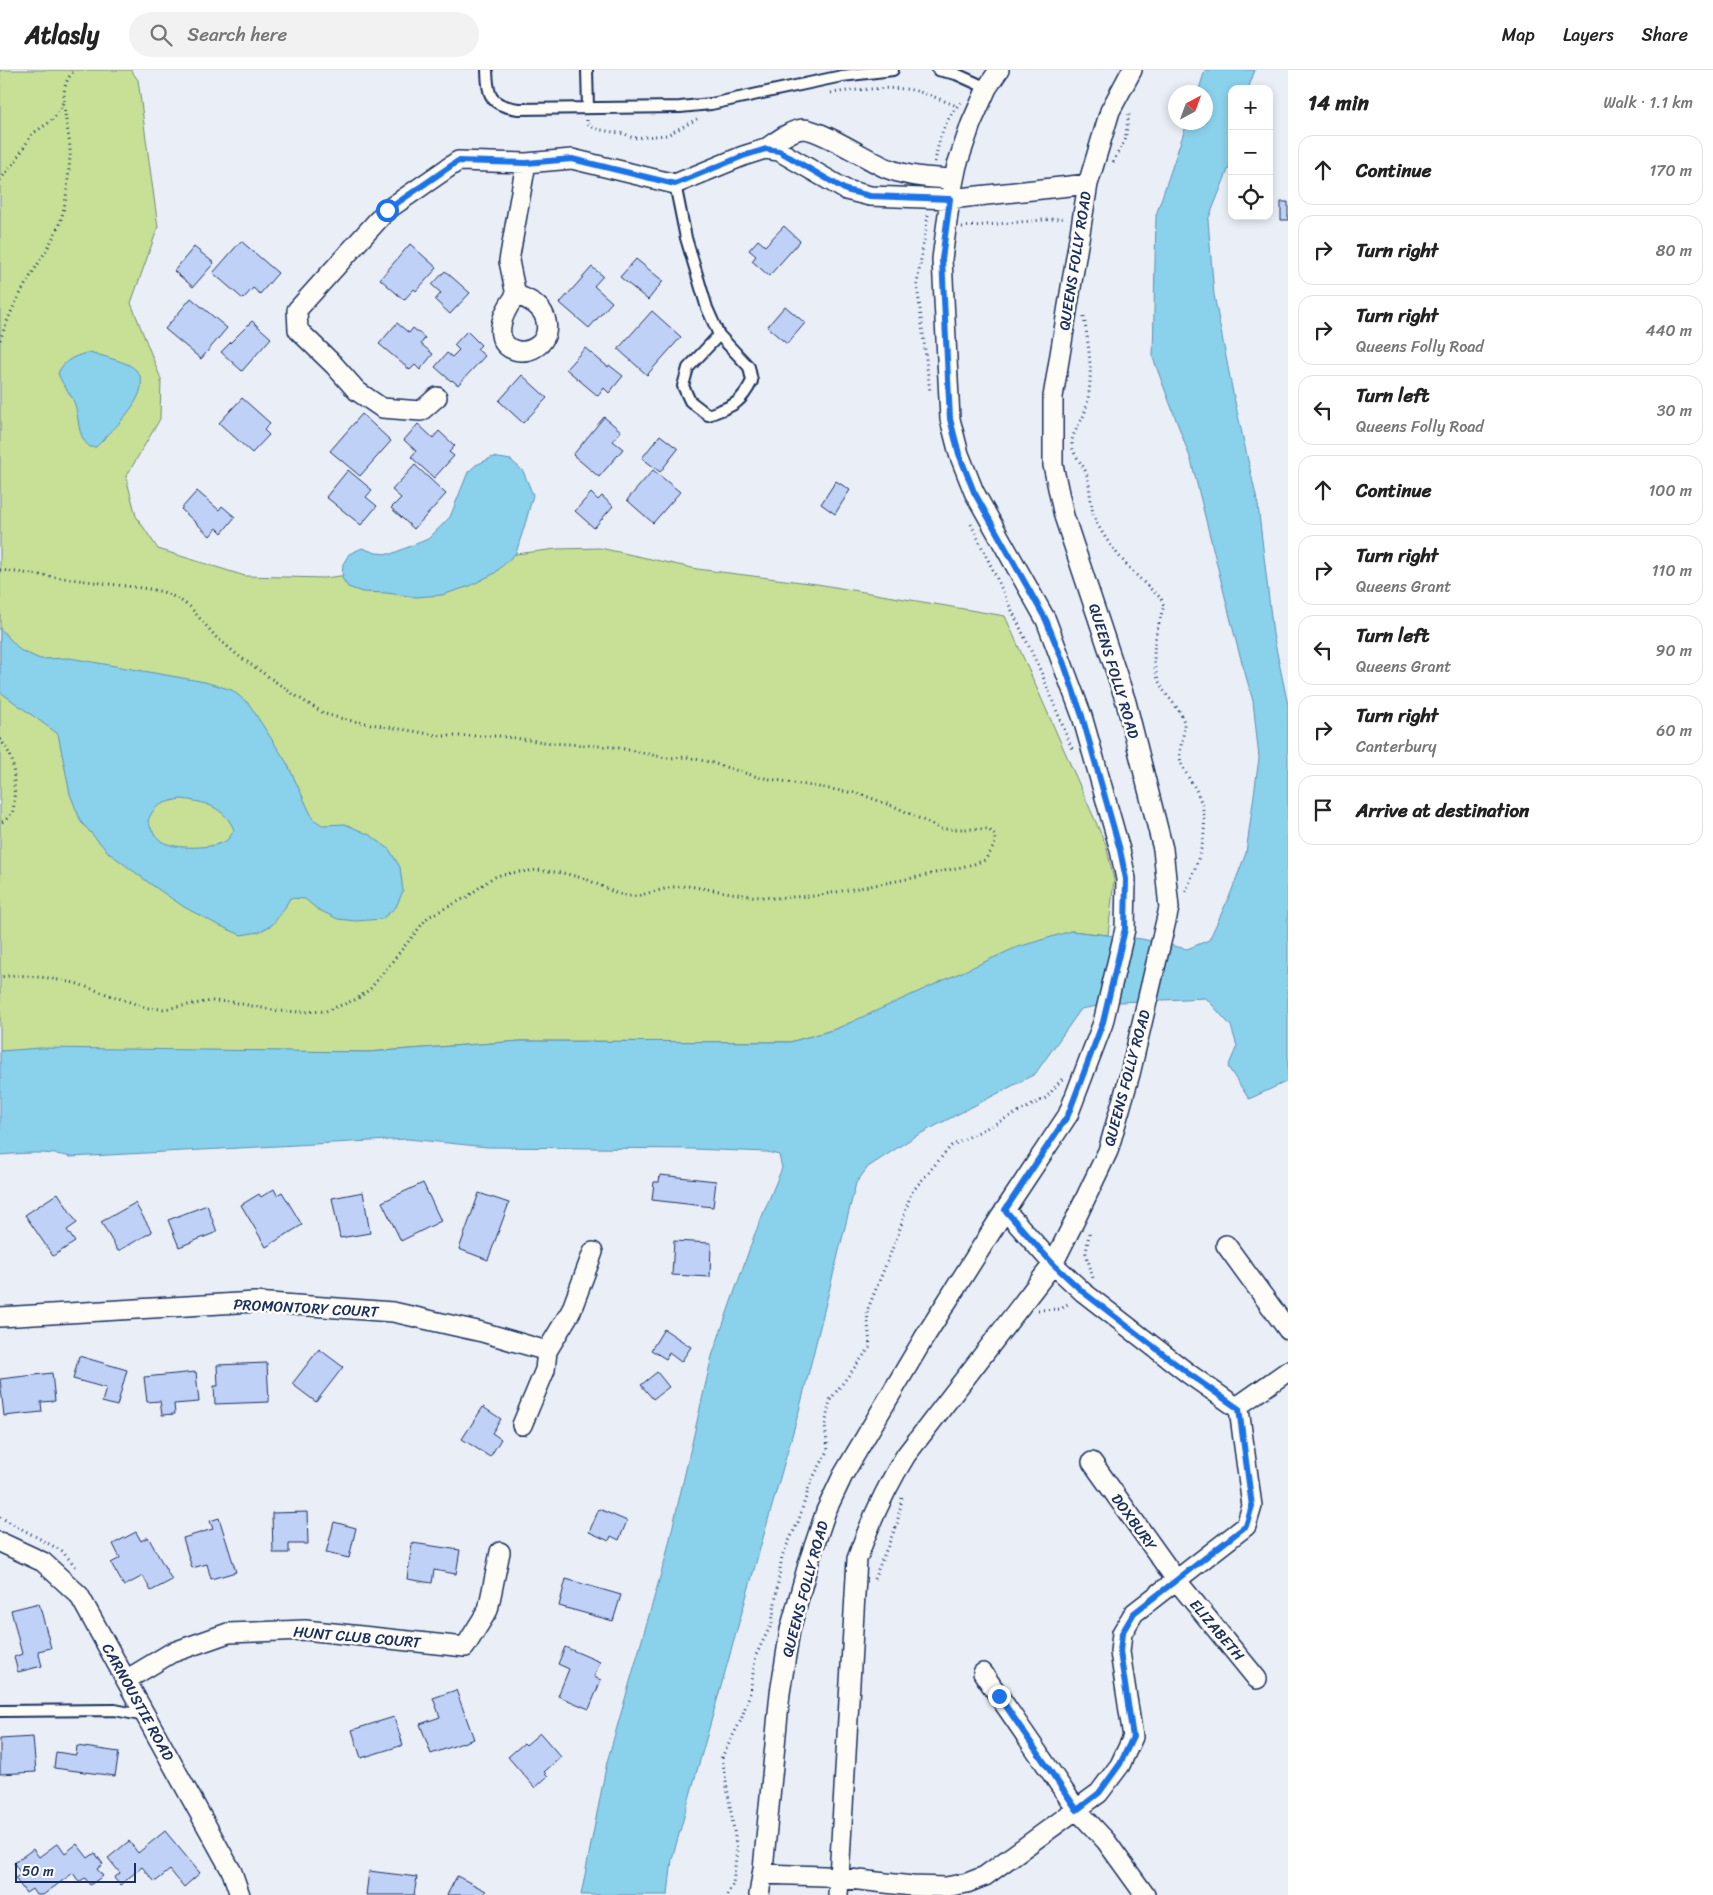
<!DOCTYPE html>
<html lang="en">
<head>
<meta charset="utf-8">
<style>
	:root { --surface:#fff; --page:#f2f2f2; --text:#222; --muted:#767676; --line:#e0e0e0 }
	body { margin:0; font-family:Sriracha,sans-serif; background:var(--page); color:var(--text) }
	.controls { position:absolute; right:15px; top:15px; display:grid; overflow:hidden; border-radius:10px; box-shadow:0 2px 8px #0003 }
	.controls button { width:45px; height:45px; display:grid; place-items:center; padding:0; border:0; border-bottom:1px solid var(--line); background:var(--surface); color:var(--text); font:25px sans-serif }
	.compass { position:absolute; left:1168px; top:15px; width:45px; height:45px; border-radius:50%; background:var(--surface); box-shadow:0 2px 8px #0003; rotate:41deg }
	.scale { position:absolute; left:15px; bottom:12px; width:121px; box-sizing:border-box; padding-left:5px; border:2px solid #1b2f5e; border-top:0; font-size:14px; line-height:18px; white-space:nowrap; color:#1b2f5e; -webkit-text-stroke:4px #fdfcf7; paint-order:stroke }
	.stop { position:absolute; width:15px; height:15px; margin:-11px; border:4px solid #1a73e8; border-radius:50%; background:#fff }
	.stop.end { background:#1a73e8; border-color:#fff; box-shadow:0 1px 5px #0008 }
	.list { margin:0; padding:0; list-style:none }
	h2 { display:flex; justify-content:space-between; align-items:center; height:65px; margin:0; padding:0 20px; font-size:21px }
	h2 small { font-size:16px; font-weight:400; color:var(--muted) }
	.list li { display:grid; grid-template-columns:32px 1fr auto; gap:15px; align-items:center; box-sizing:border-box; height:70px; margin:0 10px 10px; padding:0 10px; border:1px solid var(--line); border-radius:15px }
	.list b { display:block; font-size:19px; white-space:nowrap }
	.list p { margin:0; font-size:16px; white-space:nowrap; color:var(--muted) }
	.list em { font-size:16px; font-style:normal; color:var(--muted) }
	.icon { flex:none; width:28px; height:28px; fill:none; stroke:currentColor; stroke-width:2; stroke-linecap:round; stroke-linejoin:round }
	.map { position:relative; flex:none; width:1288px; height:1825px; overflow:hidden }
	header { display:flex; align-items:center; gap:30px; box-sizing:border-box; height:70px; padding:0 25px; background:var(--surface); border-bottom:1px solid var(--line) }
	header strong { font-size:24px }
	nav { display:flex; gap:28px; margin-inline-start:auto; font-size:18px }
	.search { width:350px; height:45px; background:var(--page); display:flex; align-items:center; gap:12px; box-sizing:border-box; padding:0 18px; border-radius:28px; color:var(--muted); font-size:19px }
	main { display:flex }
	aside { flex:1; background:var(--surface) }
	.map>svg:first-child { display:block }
	.green { fill:#c7e096; stroke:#71887a }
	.water { fill:#8ad1ec; stroke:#5e90b3; fill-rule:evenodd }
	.building { fill:#bfd1f7; stroke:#1b2f5e }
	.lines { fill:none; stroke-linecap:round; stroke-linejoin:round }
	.service-casing { stroke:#1b2f5e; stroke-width:14 }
	.minor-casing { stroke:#1b2f5e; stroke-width:22 }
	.path { stroke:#1b2f5e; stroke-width:3; stroke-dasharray:1 4; stroke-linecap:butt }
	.service { stroke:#fdfcf7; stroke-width:10 }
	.minor { stroke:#fdfcf7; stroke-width:19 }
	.route { stroke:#1a73e8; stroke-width:6 }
	.labels { text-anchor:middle; stroke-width:5; stroke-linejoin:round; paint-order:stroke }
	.street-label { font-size:15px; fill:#1b2f5e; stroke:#fdfcf7 }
</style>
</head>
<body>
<header>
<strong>Atlasly</strong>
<div class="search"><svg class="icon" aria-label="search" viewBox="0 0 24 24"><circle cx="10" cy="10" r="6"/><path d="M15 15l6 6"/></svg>Search here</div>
<nav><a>Map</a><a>Layers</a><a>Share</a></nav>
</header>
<main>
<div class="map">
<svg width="1288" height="1825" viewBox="0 0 1288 1825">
	<rect width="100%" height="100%" fill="#eaeff7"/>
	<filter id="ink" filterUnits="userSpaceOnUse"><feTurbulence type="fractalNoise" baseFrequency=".02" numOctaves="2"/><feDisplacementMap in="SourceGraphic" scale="10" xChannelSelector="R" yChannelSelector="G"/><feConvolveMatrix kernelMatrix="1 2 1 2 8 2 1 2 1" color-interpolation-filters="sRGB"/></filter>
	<g filter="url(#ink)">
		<path class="green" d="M0,0H131L138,10L158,157L131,233L161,309L160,349L126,407L136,446L158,479L245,506L324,508L556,479L600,478L697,499L817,514L1005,546L1106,775L1114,810L1108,865L1071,861L836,959L790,972L521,971L368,982L77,980L0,981Z"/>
		<path class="water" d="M1205,0H1255L1248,19H1232V90L1208,150L1214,225L1233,323L1258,435L1273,564L1288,635V1011L1249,1029L1228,997L1237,976L1231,956L1206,928L1120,932L1081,939L1035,1004L914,1067L868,1097L856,1113L799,1341L672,1789L668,1825H581L607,1692L666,1486L712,1286L754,1166L782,1098L779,1085L767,1082L692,1079L487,1077L408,1069L71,1087C48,1081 24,1083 0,1085V981L40,978L368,982L521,971L790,972L836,959L1015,878L1071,861L1142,869L1187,879L1209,870L1230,825L1246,783L1259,688L1253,631L1237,575L1191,390L1153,288L1156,145L1187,53L1206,52V22H1198Z
			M90,282C102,286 115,289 127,294C167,313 112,360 96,377H90C76,366 80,347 74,332C69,321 62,315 58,303C65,289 75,286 90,282Z
			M493,387L511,390L523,401L533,425L526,451L516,483L495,503L470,516L442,525L416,527L386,523L362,522L348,517L342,508L343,494L349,484L362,478L376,483L391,484L428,469L450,447L468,402L476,395Z
			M0,558L20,580L40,589L70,588L205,612L232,620L249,634L287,693L313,749L322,755L345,754L370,765L389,779L400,797L403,821L396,837L382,849L356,851L338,849L317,839L305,829L290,828L283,841L272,855L259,862L241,865L216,854L184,837L152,815L109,783L81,752L70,724L58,664L0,622ZM180,729C203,731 225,737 234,760C232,763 230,768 227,770C215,779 174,780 161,771C155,766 151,759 148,751C155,733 163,733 180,729Z"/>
		<path class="building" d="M1281,132H1288V150H1281Z
			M784,156L800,171L769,206L752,191L756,186L749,180L758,170L765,176Z
			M241,171L278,203L260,224L253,218L243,229L213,203Z
			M410,174L437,198L416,221L414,219L404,230L380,209Z
			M194,177L214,193L193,217L174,201Z
			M636,189L663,211L648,230L620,207Z
			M592,197L603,206L594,216L612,232L589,258L560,233Z
			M445,201L470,223L450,244L435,230L441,223L432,215Z
			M191,228L227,258L201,289L165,259Z
			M785,236L805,253L787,274L767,257Z
			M652,241L681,267L647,305L618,279Z
			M252,251L271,268L242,301L221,282Z
			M397,253L409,263L413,258L425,268L421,274L433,284L420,300L415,295L410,300L379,274Z
			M467,261L481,275L477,279L485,286L458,315L452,310L451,311L435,297L447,283L452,287L459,280L454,275Z
			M585,278L608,297L609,295L623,306L609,323L604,318L598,326L566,299Z
			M522,305L547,328L523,353L499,331Z
			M242,328L270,353L264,360L269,365L252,383L219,353Z
			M362,344L391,371L360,406L330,381Z
			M604,347L621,361L613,371L623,379L599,407L573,385Z
			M418,354L433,368L439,361L455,376L449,382L454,386L434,408L411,387L416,381L404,370Z
			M660,365L678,379L660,402L642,388Z
			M415,395L446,424L414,459L391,438L401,428L392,420Z
			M348,400L372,420L366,427L377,436L361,455L326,427Z
			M653,400L680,422L653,453L627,430Z
			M836,411L850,420L835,444L821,434Z
			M197,421L219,440L222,436L235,447L222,463L217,458L210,466L181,439Z
			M591,423L598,430L602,426L613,436L594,458L575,441Z
			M660,1105L716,1111L713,1137L652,1130L654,1112H659Z
			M423,1113L441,1151L401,1171L382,1132Z
			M274,1119L277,1125L282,1122L302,1155L266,1177L241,1135L259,1124L261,1127Z
			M363,1122L370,1163L340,1168L332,1128Z
			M58,1123L77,1153L67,1160L75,1172L53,1186L25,1145Z
			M479,1123L509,1133L488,1190L459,1179Z
			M135,1133L152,1162L118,1181L101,1152Z
			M207,1135L217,1162L179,1177L168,1150Z
			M674,1171L711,1173L710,1207L672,1205Z
			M664,1259L691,1277L681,1292L669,1283L666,1289L651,1280Z
			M319,1279L343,1297L316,1332L292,1314Z
			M79,1286L127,1300L117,1336L102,1332L106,1318L73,1309Z
			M267,1293L269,1332L215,1334L214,1316H218L217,1295Z
			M196,1302L199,1332L174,1334L175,1344L162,1345L160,1331L147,1332L144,1307Z
			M657,1302L669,1317L653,1329L641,1315Z
			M52,1303L55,1331L41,1332L42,1342L4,1346L0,1309Z
			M483,1337L501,1349L492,1363L501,1369L490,1387L462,1369Z
			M599,1439L627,1451L619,1470L611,1466L609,1471L589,1462Z
			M307,1442L308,1474H289V1483H273L272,1443Z
			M219,1448L236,1502L211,1509L207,1494L192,1498L183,1468L213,1459L210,1451Z
			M334,1452L356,1458L349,1488L326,1483Z
			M136,1462L141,1471L148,1467L172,1510L151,1521L143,1506L124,1516L111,1493L120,1488L113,1474Z
			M412,1473L460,1480L456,1504L434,1500L432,1513L407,1509Z
			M566,1509L621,1525L613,1551L559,1536Z
			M39,1533L51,1578L38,1581L42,1596L18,1602L14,1587L22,1584L11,1540Z
			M565,1577L600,1592L594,1607L601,1610L589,1639L558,1626L569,1599L558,1594Z
			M456,1620L474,1669L431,1684L420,1654L440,1647L433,1628Z
			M394,1647L403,1675L361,1688L352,1660Z
			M540,1663L561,1687L544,1702L548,1706L535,1718L508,1687L524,1673L526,1675Z
			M33,1667L36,1702L0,1704V1669Z
			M77,1676L119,1682L115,1706L54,1698L56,1682L76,1685Z
			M165,1761L200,1803L184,1817L170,1800L155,1812L142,1797L120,1815L114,1808L120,1803L108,1788L129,1771L138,1783Z
			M58,1773L65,1783L77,1774L88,1788L95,1783L103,1794L97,1799L103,1806L90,1815L85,1808L79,1812L73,1803L43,1825H36L32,1819L26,1823L15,1808L21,1804L14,1793L33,1779L39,1787Z
			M369,1801L417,1807L414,1825H366Z
			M457,1806L486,1821L484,1825H447Z"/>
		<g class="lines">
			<defs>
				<path id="service" d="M487,0C488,27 490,35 518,39L680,37L711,34L842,6L893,0
					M587,0L588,38
					M938,0L956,4L987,18
					M675,114L686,168L707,238L719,265L749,297L752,311C740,335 732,336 708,345L690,331L683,316L688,298L719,265
					M0,1641L115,1640L145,1646"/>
				<path id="minor" d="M765,79C776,72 790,60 803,59C820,59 868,90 886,98C908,107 931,108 954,109
					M516,225C529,229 543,236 546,251C555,296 466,293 516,225Z
					M516,225L509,191L526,93
					M437,327L421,341L382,338L357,321L334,295L298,260L297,240L387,140L458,91L526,93L572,89L675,114L743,86L765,79L779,81L846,120L870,126L950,129L1088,114
					M1005,1140L1053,1194L1083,1222L1189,1304L1239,1339
					M1226,1175L1288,1260
					M0,1247L255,1232L393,1242L482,1262L547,1281
					M522,1355L545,1300L547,1281L571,1241L593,1182
					M1092,1392L1177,1511L1257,1609
					M0,1472L43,1492L79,1525L232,1802L240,1825
					M983,1603L1077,1740L1106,1771L1145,1825
					M126,1610L171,1583L228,1563L305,1560L465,1577L488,1540L500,1482
					M762,1804L824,1806L912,1816L946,1817L967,1813L985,1806L1099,1723L1120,1695L1133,1667L1120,1582L1122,1563L1134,1543L1246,1456L1252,1436L1239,1339L1241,1334L1288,1301
					M759,1825L763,1799L780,1623L790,1560L809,1491L826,1441L843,1405L924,1268L1005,1140L1068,1045L1103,953L1125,859L1126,809L1120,780L1082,646L1046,550L974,422L959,384L950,349L942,189L950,129L957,95L971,54L987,18L999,0
					M838,1825L857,1489C870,1452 885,1419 906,1385L1053,1194L1076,1148L1108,1081L1130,1004L1169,838L1163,779L1126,632L1064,446L1053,395V327L1088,114L1110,41L1132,0"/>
			</defs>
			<use href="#service" class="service-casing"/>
			<use href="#minor" class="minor-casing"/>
			<path class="path" d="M831,23C855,20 881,17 905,19C923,21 941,30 957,36
				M587,50V54L595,59L625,64L633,68L667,65L697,49
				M935,92C939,69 944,50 961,32
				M1113,92L1125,70L1129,44
				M0,110L15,92L32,64L50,52L58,43L63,32
				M928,145L917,214L930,322
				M962,157L1066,148
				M1084,247C1089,278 1094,307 1086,338C1084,350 1072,361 1072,373C1072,384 1081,392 1085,400C1091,414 1089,428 1093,442C1101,471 1138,509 1161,528L1164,536C1155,563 1147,595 1164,621C1170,630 1179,638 1183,649C1187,661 1179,675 1180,687C1181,699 1192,711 1197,722C1214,758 1198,790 1185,824
				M0,270C5,256 11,241 18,228C31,203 48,181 59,155C67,134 68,109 70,87C72,60 52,20 75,0
				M971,454L1042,604L1072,679
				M0,500L149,519L163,522L177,528L190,537L216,567L240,587L296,626L325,644L347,650L442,666H499L552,673L615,677L666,688L687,687L709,692L758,707L860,724L898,738L941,759H988L995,765V773L991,781L985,790L974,794L918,807L815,826L773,828L750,826L688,816L672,817L637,826H626L616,823L586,809L563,803L537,800L503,804L492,808L467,827L428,847L370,919L357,929L326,941L302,942L278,941L232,932L212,931L164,939L147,938L75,913L48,908L16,905L0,907
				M0,669C5,676 9,682 12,690C14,698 16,736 12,743C9,747 5,751 0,753
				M1089,1163L1086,1183L1093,1208
				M1038,1240L1061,1239L1069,1233
				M0,1447L62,1481L78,1499
				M874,1509L897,1454L902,1428
				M727,1825L733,1814L737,1779L722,1687L741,1650L750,1623L756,1585L772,1553L782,1486L798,1452L811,1411L828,1381L825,1356L830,1330L870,1277L867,1241L898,1165L911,1123L951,1076L1046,1028L1062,1009"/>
			<use href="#service" class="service"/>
			<use href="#minor" class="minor"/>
		</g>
	</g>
	<g class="lines" filter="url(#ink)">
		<path class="route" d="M387,140L458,91L526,93L572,89L675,114L743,86L766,79L779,81L846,120L870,126L950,129L942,189L950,349L959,384L974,422L1046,550L1064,594L1082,646L1120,780L1126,809L1125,859L1103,952L1068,1045L1005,1140L1053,1194L1083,1222L1189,1304L1239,1339L1252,1436L1246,1456L1134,1543L1122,1563L1120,1582L1133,1667L1120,1694L1099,1723L1077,1740L999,1626"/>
	</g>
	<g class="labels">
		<g class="street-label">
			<text transform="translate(1075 191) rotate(-81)" y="5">QUEENS FOLLY ROAD</text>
			<text transform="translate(1114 601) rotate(73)" y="5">QUEENS FOLLY ROAD</text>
			<text transform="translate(1127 1008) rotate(-75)" y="5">QUEENS FOLLY ROAD</text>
			<text transform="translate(306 1238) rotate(3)" y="5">PROMONTORY COURT</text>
			<text transform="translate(1134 1452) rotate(54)" y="5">DOXBURY</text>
			<text transform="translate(805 1519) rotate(-75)" y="5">QUEENS FOLLY ROAD</text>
			<text transform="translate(1217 1560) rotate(50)" y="5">ELIZABETH</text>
			<text transform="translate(357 1567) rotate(5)" y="5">HUNT CLUB COURT</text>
			<text transform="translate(138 1632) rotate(61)" y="5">CARNOUSTIE ROAD</text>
		</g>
	</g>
</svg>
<div class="controls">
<button>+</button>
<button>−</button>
<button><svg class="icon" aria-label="locate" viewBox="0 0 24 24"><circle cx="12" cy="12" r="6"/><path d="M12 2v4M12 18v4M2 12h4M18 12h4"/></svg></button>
</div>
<svg class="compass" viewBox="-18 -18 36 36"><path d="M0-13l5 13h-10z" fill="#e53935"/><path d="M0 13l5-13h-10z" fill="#767676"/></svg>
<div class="scale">50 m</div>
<div class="stop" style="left:387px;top:140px"></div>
<div class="stop end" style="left:999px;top:1626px"></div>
</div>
<aside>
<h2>14 min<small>Walk · 1.1 km</small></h2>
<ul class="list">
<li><svg class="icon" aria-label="ahead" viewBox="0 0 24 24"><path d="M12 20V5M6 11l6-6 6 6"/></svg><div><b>Continue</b></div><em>170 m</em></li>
<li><svg class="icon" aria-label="right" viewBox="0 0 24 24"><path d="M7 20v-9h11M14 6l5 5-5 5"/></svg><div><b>Turn right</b></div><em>80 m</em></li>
<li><svg class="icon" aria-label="right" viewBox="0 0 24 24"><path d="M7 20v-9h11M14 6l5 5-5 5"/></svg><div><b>Turn right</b><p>Queens Folly Road</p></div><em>440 m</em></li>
<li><svg class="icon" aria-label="left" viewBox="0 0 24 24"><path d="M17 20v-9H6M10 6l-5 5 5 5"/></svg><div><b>Turn left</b><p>Queens Folly Road</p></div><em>30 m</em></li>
<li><svg class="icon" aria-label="ahead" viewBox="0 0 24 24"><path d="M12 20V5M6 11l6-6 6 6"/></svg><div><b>Continue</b></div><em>100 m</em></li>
<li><svg class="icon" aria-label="right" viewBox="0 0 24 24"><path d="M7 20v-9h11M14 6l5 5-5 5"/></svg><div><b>Turn right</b><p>Queens Grant</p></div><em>110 m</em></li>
<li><svg class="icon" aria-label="left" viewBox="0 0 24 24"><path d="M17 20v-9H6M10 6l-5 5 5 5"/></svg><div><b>Turn left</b><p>Queens Grant</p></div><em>90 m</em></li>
<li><svg class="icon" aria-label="right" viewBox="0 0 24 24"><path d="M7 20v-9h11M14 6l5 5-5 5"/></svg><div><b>Turn right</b><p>Canterbury</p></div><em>60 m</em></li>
<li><svg class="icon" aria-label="arrive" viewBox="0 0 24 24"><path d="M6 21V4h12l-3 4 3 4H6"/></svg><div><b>Arrive at destination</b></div></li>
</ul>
</aside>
</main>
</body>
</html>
